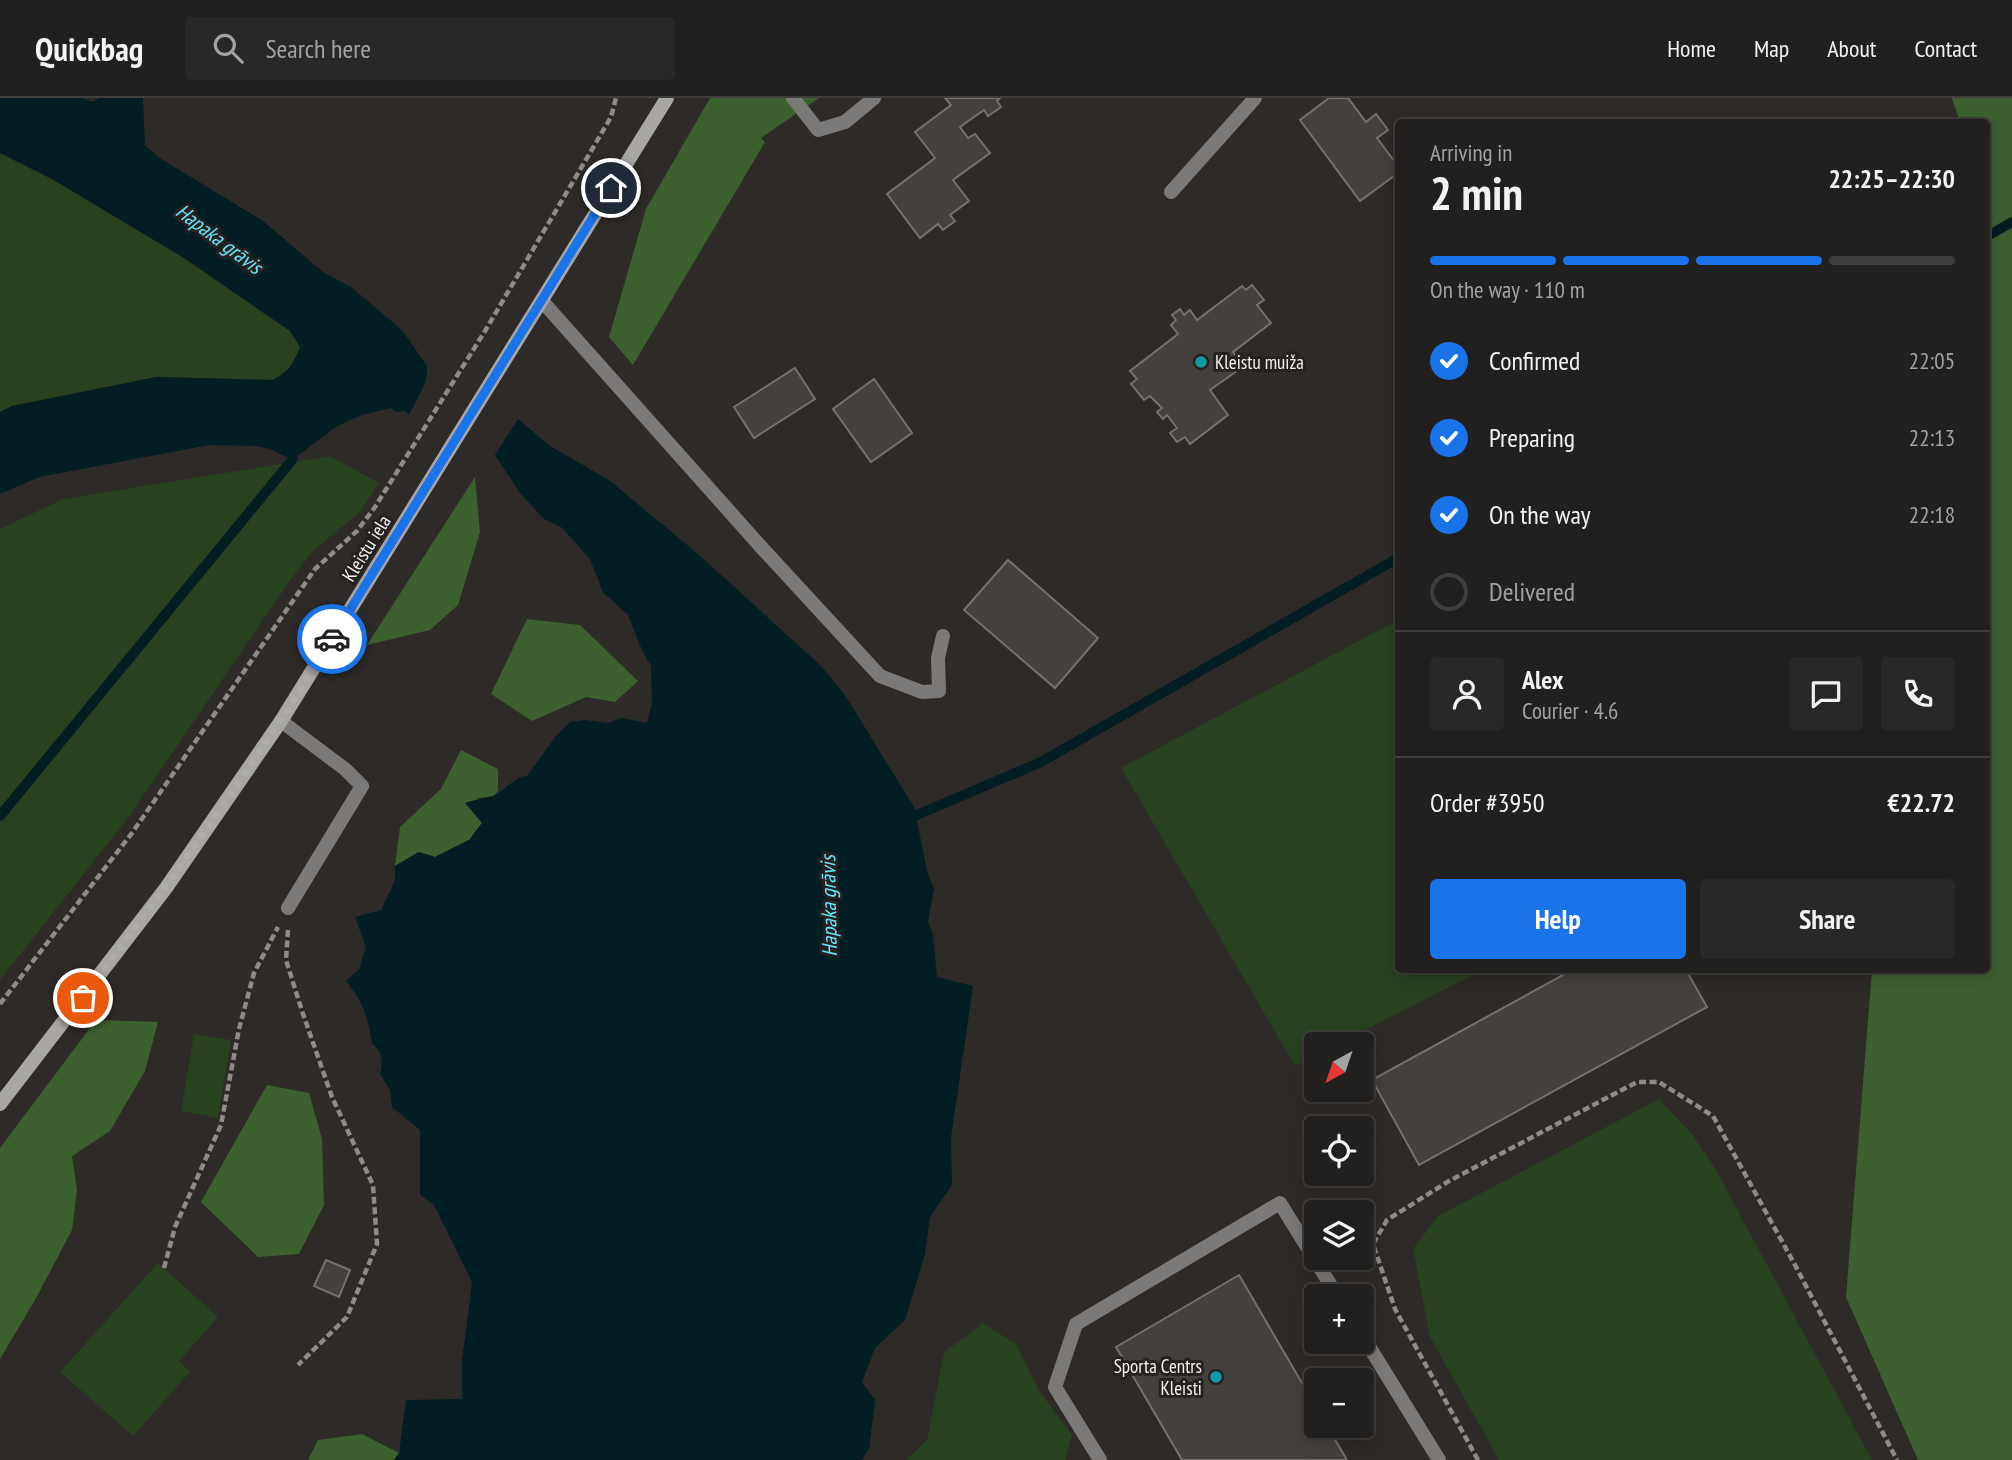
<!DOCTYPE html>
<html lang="en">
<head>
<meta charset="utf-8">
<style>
  :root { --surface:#22201e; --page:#2a2827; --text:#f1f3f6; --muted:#a2a3a4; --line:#3f3e3c; --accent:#1a73e8 }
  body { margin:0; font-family:"PT Sans Narrow",sans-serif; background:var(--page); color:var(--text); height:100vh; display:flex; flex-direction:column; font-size:26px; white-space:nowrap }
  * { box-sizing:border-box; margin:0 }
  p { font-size:23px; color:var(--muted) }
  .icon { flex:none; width:38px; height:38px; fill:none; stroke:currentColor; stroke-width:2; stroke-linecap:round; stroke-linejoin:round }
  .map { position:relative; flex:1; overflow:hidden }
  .sheet { position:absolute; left:1395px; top:21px; width:595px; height:854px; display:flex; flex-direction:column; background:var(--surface); border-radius:7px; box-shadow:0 4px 18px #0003,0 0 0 2px var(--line) }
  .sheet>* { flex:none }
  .needle { width:46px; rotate:220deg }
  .tools { position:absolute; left:1304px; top:934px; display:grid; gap:14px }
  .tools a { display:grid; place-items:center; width:70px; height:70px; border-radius:7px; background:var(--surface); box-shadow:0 4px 18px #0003,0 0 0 2px var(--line); font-size:35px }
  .pin { position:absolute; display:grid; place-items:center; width:60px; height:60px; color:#fff; margin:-30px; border:4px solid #fff; border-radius:50%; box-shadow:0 2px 7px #0007 }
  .courier { position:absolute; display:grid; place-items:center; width:70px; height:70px; margin:-35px; border:5px solid #1a73e8; border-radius:50%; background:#fff; color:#222; box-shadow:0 2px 9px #0007 }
  .overview em { font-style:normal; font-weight:700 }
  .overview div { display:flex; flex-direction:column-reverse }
  .overview { display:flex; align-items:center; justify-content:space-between; height:119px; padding:0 35px }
  h1 { font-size:46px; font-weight:700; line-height:52px }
  .bar { display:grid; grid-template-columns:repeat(4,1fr); gap:10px 7px; align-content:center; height:84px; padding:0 35px }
  .bar i { height:9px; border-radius:5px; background:var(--line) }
  .bar .on { background:var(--accent) }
  .bar p { grid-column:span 4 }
  .line { display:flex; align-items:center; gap:18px; padding:0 35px; border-top:2px solid var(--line) }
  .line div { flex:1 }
  .round { display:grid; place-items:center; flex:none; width:74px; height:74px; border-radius:7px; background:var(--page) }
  ol { padding:0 35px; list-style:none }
  li { display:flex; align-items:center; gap:21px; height:77px }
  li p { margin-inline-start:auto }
  li .icon { padding:7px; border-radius:50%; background:var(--accent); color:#fff; stroke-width:4 }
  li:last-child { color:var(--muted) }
  li i { width:38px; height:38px; border:4px solid var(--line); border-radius:50% }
  .primary-button { display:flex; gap:14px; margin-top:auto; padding:14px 35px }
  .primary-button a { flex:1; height:80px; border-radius:7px; background:var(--accent); color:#fff; font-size:28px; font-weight:700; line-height:80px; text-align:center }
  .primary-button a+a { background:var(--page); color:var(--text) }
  header { display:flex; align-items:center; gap:42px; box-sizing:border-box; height:98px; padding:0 35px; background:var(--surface); border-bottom:2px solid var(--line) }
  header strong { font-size:33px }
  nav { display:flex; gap:38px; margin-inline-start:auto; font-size:24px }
  .search { width:490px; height:63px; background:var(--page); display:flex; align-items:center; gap:18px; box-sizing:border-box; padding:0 24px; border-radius:7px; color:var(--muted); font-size:26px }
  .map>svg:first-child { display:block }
</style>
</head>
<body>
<header>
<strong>Quickbag</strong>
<div class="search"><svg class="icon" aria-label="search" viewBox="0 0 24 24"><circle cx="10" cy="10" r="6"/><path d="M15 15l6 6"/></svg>Search here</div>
<nav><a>Home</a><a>Map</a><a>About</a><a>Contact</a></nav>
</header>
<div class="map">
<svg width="2012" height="1362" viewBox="0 0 2012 1362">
  <rect width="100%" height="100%" fill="#2e2a28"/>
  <g fill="#28411f">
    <path d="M0,55L52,81L184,160L290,233L300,249C293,266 289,274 272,282L156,279L12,308L0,314Z"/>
    <path d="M330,358L379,385L360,414L314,452L289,484L128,720L0,882V431L63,401Z"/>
    <path d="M1398,522V872H1482L1336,947H1316V957L1295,968L1121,670Z"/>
    <path d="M194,936L231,942L218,1020L181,1013Z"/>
    <path d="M1659,1001L1692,1036L1715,1070L1872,1362H1499L1430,1239L1413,1151L1438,1118Z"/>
    <path d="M158,1165L218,1219L179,1263L190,1274L133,1338L60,1274Z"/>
    <path d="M983,1225L1016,1246L1038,1291L1072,1337L1065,1362H906L927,1342L944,1254Z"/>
  </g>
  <g fill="#3c612f">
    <path d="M710,0H819L761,40L765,44L633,267L609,239L646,111Z"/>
    <path d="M1952,0H2012V1362H1918L1846,1199L1872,872H1986V24H1960Z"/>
    <path d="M475,379L480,434L458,507L430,532L367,547Z"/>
    <path d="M527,521L580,527L638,583L615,604L586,599L532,623L491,596Z"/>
    <path d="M461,652L498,671V693L494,698L477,700L482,725L469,742L435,759L418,754L395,768L400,729L441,691Z"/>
    <path d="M96,922L158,924L145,973L110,1033L72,1058L77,1092L72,1132L35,1202L0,1261V1050Z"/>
    <path d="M267,987L309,995L322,1041L324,1107L299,1156L258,1159L201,1104Z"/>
    <path d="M362,1336L399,1355L394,1362H308L318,1342Z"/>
  </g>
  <g fill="#021e23">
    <path d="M0,0H83L93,4L99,0H143L145,47L158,59L263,123L323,174L351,189L402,232L427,268V277L423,290L409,317L405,313L396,314L391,310L362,317L337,328L292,362L270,351L257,348L209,347L39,379L0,396V314L12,308L156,279L272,282C289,274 293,266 300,249L290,233L184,160L52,81L0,55Z"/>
    <path d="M518,321L550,348L609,382L698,456L819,566L843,594L914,709L928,777L934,790L928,824L933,837L937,879L973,888L951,1040L952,1087L930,1119L925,1156L905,1222L875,1250L862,1284L875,1302L869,1351L862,1362H394L399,1355L406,1302L462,1301V1263L472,1184L434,1107L420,1097V1032L392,1009L390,992L380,976C383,963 383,954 372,946C368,918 364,906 346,883L359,871L366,849L355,819L381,812L395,783V768L419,754L435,759L469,742L482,725L465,705C475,701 485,701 493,698C505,693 512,680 527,678L556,638L570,624L585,622L608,625L622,620L647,625L652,606L651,568L642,552L628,517L603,494L590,461L561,429L544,421L520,395L495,357Z"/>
  </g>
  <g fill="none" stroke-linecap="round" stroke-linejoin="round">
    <g stroke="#021e23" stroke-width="10">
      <path d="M1986,139L2012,124"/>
      <path d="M0,718L292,362L294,351"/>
      <path d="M905,722L1039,665L1398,460"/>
    </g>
  </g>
  <g fill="#44403e" stroke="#75706e" stroke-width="2">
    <path d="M945,0H1000L997,3L1001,9L988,18L984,12L960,29L968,40L975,36L990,55L953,82L969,103L950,117L955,123L943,132L938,126L920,140L887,96L935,60L915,34L951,7Z"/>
    <path d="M1329,0H1348L1366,24L1376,16L1388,32L1377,40L1398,68V75L1360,103L1300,22Z"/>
    <path d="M1252,187L1264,202L1257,207L1271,225L1233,254L1244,268L1210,292L1228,317L1190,346L1185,339L1177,344L1170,335L1177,330L1167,317L1163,321L1157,314L1162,310L1150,298L1144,302L1131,286L1137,281L1130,273L1178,236L1171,227L1176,222L1172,217L1180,211L1184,217L1190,212L1197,222L1242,188L1246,192Z"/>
    <path d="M795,270L815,301L754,340L734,309Z"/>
    <path d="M874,281L912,335L871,364L833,311Z"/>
    <path d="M1008,462L1098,540L1055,590L964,512Z"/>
    <path d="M1572,872H1686L1707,909L1419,1067L1372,982Z"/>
    <path d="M326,1162L350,1172L339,1199L314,1188Z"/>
    <path d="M1239,1177L1316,1309V1328H1327L1347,1362H1182L1116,1249Z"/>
  </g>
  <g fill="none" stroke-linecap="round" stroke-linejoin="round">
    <g stroke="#8e8b89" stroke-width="4.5" stroke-dasharray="7 3.5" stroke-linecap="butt">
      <path d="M288,832L286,862L302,913L332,999L373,1087L377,1146L347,1219L298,1267"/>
      <path d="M0,906L132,735L315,471L357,433L375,409L485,233L594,48L611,19L616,0"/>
      <path d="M164,1170L175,1129L221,1027L239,931L254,875L278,829"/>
      <path d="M1478,1362L1395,1211L1373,1146L1387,1122L1449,1083L1637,984H1659L1713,1018L1795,1167L1897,1362"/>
    </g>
    <g stroke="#7b7a78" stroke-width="14">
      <path d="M793,0L818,32L845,24L874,0"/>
      <path d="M1171,94L1255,0"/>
      <path d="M542,203L762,450L880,578L922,594L939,593L938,560L943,538"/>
      <path d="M281,623L345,671L362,688L288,810"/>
      <path d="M1362,1237L1439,1362"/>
      <path d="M1100,1362L1055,1289L1076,1226L1280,1105L1338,1199"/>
    </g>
    <path stroke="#a9a7a4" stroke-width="14" d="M0,1006L166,790L281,623L667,0"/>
  </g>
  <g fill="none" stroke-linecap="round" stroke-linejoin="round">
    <path stroke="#afadab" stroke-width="7" stroke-dasharray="0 12.6" d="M83,900C170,783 256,666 332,541"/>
    <path stroke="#1a73e8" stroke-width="9" d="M332,541L611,90"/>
  </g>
  <g fill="#0f9aa8" stroke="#24211f" stroke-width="2.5">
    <circle cx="1201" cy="264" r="7"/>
    <circle cx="1216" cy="1279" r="7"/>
  </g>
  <g text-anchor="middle" stroke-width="6" stroke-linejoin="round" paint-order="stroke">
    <g font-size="19" fill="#f5f3f1" stroke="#24211f" text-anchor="start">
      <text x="1215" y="271">Kleistu muiža</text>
      <text x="1202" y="1275" text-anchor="end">Sporta Centrs<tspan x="1202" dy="22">Kleisti</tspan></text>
    </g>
    <g font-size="19" fill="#f5f3f1" stroke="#24211f">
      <text transform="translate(366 450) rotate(-58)" y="7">Kleistu iela</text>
    </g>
    <g font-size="21" font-style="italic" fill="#67e7fe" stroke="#24211f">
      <text transform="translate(219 141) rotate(37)" y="7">Hapaka grāvis</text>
      <text transform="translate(829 808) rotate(-91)" y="7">Hapaka grāvis</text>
    </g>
  </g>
</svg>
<div class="tools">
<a><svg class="needle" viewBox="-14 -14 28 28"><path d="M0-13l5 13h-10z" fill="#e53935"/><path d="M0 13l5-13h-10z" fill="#a2a3a4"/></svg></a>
<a><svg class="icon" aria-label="locate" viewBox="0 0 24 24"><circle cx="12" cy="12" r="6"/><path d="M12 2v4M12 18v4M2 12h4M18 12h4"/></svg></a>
<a><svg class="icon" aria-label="layers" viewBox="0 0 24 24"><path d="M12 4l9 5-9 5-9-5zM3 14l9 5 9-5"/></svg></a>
<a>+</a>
<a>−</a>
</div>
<div class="pin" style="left:83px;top:900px;background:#ea580c"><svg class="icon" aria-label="bag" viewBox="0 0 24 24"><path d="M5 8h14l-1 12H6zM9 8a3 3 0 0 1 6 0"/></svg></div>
<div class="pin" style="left:611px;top:90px;background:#1f2937"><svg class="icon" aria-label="home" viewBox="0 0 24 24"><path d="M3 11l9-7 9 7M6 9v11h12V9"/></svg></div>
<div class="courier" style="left:332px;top:541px"><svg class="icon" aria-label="car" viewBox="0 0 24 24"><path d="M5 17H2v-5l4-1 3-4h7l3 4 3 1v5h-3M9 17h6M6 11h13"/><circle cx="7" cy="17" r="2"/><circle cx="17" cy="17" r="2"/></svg></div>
<section class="sheet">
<div class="overview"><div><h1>2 min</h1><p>Arriving in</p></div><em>22:25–22:30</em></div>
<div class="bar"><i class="on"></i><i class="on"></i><i class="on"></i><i></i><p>On the way · 110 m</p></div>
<ol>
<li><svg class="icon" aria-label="check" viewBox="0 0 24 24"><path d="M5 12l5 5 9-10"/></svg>Confirmed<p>22:05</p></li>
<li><svg class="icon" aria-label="check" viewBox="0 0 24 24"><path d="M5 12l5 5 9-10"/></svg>Preparing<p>22:13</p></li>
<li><svg class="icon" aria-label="check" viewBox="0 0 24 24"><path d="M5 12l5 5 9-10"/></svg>On the way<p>22:18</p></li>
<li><i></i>Delivered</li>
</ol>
<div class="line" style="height:126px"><a class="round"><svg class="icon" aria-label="person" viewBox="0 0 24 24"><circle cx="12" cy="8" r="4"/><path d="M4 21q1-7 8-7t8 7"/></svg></a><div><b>Alex</b><p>Courier · 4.6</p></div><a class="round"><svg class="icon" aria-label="chat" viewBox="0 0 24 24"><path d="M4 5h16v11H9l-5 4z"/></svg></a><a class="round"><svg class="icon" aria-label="phone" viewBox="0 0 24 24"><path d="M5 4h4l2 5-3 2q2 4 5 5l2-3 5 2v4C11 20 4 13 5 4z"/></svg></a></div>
<div class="line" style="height:91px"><div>Order #3950</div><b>€22.72</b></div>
<div class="primary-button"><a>Help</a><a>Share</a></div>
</section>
</div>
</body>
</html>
